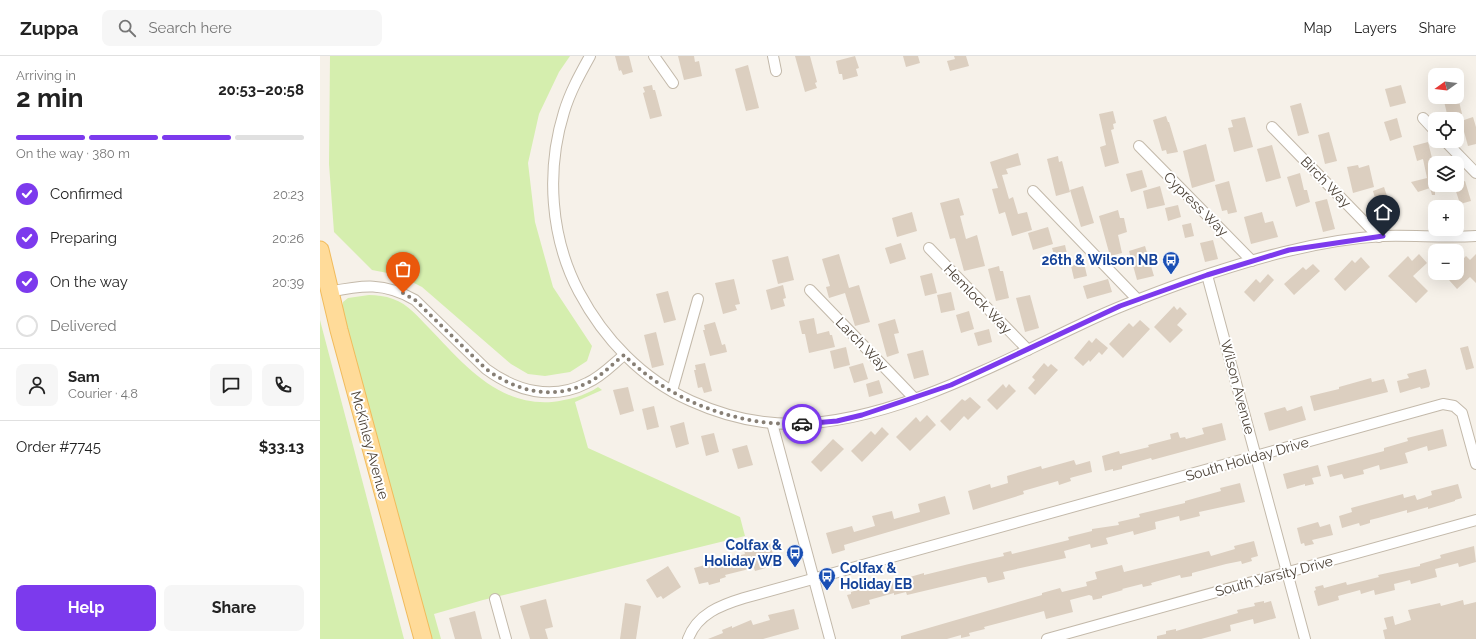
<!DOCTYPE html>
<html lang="en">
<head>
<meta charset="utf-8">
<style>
  :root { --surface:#fff; --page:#f6f6f6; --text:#222; --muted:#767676; --line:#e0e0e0; --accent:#7c3aed }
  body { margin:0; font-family:Raleway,sans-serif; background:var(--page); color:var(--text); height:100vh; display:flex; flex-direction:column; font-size:15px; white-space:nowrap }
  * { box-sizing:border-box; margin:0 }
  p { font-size:13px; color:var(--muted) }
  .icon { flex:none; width:22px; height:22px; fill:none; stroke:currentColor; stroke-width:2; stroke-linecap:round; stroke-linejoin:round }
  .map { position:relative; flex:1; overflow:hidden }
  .panel { display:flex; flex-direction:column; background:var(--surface); width:320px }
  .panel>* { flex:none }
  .needle { width:26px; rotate:255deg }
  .tools { position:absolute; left:1108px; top:12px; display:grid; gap:8px }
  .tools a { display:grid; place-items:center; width:36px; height:36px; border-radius:8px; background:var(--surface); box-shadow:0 4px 16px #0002; font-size:20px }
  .pin { position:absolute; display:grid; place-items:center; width:34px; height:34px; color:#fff; margin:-41px -17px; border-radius:50% 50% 50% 0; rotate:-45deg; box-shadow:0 0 4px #0007 }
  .pin .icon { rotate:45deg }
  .courier { position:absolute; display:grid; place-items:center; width:40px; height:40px; margin:-20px; border:3px solid #7c3aed; border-radius:50%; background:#fff; color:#222; box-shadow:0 1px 5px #0007 }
  .overview em { font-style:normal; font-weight:700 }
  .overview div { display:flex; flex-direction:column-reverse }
  .overview { display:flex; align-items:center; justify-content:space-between; height:68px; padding:0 16px }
  h1 { font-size:26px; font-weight:700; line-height:30px }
  .bar { display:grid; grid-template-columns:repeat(4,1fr); gap:6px 4px; align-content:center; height:48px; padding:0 16px }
  .bar i { height:5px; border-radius:3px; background:var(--line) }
  .bar .current { background:var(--accent) }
  .bar p { grid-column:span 4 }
  .line { display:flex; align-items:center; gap:10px; padding:0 16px; border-top:1px solid var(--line) }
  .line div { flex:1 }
  .round { display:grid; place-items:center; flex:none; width:42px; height:42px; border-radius:8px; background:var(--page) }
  ol { padding:0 16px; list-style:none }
  li { display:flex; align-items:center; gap:12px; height:44px }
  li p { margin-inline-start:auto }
  li .icon { padding:4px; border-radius:50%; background:var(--accent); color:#fff; stroke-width:4 }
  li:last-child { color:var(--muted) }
  li i { width:22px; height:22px; border:2px solid var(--line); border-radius:50% }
  .cta { display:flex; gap:8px; margin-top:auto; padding:8px 16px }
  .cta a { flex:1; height:46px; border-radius:8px; background:var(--accent); color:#fff; font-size:16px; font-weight:700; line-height:46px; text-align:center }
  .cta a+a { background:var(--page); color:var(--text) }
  header { display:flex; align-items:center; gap:24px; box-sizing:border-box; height:56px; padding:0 20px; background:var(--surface); border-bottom:1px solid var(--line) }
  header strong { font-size:19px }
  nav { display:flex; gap:22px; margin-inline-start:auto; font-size:14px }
  .search { width:280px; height:36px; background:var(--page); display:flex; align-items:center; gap:10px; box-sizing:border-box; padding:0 14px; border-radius:8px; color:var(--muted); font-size:15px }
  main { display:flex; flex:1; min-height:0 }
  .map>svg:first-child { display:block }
</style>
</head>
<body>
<header>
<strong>Zuppa</strong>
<div class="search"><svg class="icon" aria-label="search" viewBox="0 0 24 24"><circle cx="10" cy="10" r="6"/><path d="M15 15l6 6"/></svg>Search here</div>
<nav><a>Map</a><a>Layers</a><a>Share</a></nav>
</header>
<main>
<section class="panel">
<div class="overview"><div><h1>2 min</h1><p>Arriving in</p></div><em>20:53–20:58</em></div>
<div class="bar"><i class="current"></i><i class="current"></i><i class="current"></i><i></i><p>On the way · 380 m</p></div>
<ol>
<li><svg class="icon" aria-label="check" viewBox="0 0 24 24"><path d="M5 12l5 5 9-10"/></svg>Confirmed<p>20:23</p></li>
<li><svg class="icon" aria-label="check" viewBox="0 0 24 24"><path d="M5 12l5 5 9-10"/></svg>Preparing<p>20:26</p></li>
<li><svg class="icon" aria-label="check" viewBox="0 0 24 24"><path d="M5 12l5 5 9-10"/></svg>On the way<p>20:39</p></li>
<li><i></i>Delivered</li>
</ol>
<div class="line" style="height:72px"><a class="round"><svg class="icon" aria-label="person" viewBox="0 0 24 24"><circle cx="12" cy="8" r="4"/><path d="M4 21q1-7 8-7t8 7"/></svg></a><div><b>Sam</b><p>Courier · 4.8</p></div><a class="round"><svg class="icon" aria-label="chat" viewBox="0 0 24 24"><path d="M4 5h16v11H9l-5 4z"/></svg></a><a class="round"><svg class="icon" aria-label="phone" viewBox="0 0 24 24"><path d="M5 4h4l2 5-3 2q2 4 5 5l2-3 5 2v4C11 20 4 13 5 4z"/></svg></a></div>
<div class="line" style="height:52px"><div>Order #7745</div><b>$33.13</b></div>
<div class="cta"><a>Help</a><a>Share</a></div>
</section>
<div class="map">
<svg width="1156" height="583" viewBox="0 0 1156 583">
  <rect width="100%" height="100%" fill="#f6f1e9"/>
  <g fill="#d5eeae">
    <path d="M10,0H250L239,16L219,58L208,107L215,166L233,231L272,290L267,305L250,316L225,320L208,318L191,308L102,231L78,219L52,214L14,176L9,108Z"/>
    <path d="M49,239C57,239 65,240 73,243C88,248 98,261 109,272C143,307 177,350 232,346C248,344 265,340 278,331L282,334L255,346L268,392L420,461L425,480L163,544L114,558L121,583H112L22,253L23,246L28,242Z"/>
    <path d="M0,264L1,268L84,583H0Z"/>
  </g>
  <g fill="#dccfc0">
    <path d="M295,0H309L313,16L303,19L301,14L299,15Z"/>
    <path d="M358,0H374L375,6L379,5L382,20L364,24Z"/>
    <path d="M475,0H490L497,26L495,27L497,32L485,36Z"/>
    <path d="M535,0L539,12L536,13L538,20L523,24L522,18H519L516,5Z"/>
    <path d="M583,0H598L600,7L586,11Z"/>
    <path d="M634,0H646L649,10L630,15L627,5L635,3Z"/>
    <path d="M428,9L439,52L426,55L415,13Z"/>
    <path d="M332,29L333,34H335L342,60L330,63L323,37L325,36L323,31Z"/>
    <path d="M1081,29L1086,47L1070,51L1065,33Z"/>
    <path d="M1123,41H1138L1142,58L1128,62Z"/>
    <path d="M981,47L989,77L978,80L970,50Z"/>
    <path d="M793,55L796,67L793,68L794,73L791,74L799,107L785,111L780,91L786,89L779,58Z"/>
    <path d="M846,60L848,66H849L858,96L847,98L846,94L842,95L833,64Z"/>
    <path d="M925,61L933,91L914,96L908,72L913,71L911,64Z"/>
    <path d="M1153,61L1156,71V88L1148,90L1141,65Z"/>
    <path d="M1077,62L1082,81L1070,85L1064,66Z"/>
    <path d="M1009,76L1017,105L1005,108L998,79Z"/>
    <path d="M1108,86L1114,110H1115V139H1112L1110,132L1098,136L1091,126L1107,122L1103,103L1097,105L1093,90Z"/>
    <path d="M886,88L895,125L872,132L863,95Z"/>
    <path d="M952,89L961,122L946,126L937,93Z"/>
    <path d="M698,97L701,109L686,113L688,118L682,119L689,143L693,141L698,158L707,156L712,174L692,180L685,156L679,158L672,133L678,132L670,106Z"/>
    <path d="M738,100L739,106L742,105L750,136L736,140L727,103Z"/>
    <path d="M1038,109L1039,112L1049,109L1054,131L1033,137L1027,111Z"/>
    <path d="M822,114L827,131L811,136L806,118Z"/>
    <path d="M980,117L984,134H987L990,146L976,151L967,121Z"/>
    <path d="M909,125L917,156L908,158L907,154L902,155L895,129Z"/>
    <path d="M1145,125L1151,145L1140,148L1134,129Z"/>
    <path d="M763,130L774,167L761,171L750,134Z"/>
    <path d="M840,130L845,149L827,153L823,135Z"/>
    <path d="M1064,131L1069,146L1074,144L1076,153L1070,155L1071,161L1061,164L1053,135Z"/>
    <path d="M639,142L644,159L640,160L646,183L657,179L665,210L644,215L635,182L630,183L620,147Z"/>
    <path d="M1007,143L1015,173L1003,176L995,146Z"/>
    <path d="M858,149L861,161L848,165L845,152Z"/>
    <path d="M798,154L800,162H804L807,176L798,179L802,197L790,200L779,160Z"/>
    <path d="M592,156L597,175L577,181L572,162Z"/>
    <path d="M942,156L945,167L953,165L958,181L931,188L924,161Z"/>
    <path d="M871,167L874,180L865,182L862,169Z"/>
    <path d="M728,171L733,188L713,194L708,177Z"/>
    <path d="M893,184L898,203L885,206L880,187Z"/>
    <path d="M581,187L586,203L570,208L565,192Z"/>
    <path d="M745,189L748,202L736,205L732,192Z"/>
    <path d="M825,190L834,220L817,224L809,195Z"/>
    <path d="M519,198L529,232L539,229L550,266L535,270L525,237L509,242L506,231L510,230L502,203Z"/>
    <path d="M1099,198L1107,207L1093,220L1108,235L1096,247L1068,220L1088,200L1092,205Z"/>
    <path d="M1156,198V227L1150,221L1137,233L1129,224L1137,217V209L1146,200L1150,204Z"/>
    <path d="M468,200L474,224L458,228L452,204Z"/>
    <path d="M1041,201L1050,211L1025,235L1014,223L1032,204L1035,207Z"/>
    <path d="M764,207L767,220L754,223L751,210Z"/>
    <path d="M993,208L1000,215L974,239L964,228L983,211L986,214Z"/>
    <path d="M679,210L680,215H683L689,242L676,245L668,213Z"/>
    <path d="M612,217L617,237L605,240L600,220Z"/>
    <path d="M948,218L954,224L934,246L924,236L936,223L940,227Z"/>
    <path d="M414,223L420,248L415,249L417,254L403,258L395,227Z"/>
    <path d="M788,223L792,236L767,243L763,230Z"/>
    <path d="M463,229L466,242L463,243L465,250L451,254L446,234Z"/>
    <path d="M348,235L356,264L344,267L336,238Z"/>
    <path d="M631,236L635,254L621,257L617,239Z"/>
    <path d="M710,239L719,272L705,276L696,242Z"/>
    <path d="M854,250L857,254L860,251L867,258L857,269L863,274L850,287L834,271Z"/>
    <path d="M649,255L654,273L641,277L636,259Z"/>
    <path d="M494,262L497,278L509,275L510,279H512L515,291L489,297L485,278H482L479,265Z"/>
    <path d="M575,263L579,277L574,278L579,297L567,301L558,268Z"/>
    <path d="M820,264L830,273L803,302L789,288L809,267L813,271Z"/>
    <path d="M395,266L402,289L405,288L407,296L390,300L383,274H385L384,269Z"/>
    <path d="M669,273L672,286L658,290L654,277Z"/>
    <path d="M336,276L344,309L332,312L324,279Z"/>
    <path d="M776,282L788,292L782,299L779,296L770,306L769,304L763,310L754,302L769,284L772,287Z"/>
    <path d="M1148,290L1154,312L1146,314L1140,292Z"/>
    <path d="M526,291L530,309L514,313L510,295Z"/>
    <path d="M603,294L609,319L594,323L587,298Z"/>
    <path d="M385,307L392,335L384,337L382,331L378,332L374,314H376L375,309Z"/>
    <path d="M543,307L548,323L534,327L529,311Z"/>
    <path d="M724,307L728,311L731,308L738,314L715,339L708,332L715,324L712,321Z"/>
    <path d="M1106,313L1110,328L1109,331L1101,333L1100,331L1080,337L1077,325L1089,322L1087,318Z"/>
    <path d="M1051,322L1052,326L1064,323L1068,336L994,355L990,340L1019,333V331Z"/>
    <path d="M559,324L563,337L549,341L546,328Z"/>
    <path d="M683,328L686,332L689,328L696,335L677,354L667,344Z"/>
    <path d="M308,331L314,355L300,359L293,334Z"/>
    <path d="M650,341L661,351L648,364L644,360L630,375L620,365L642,343L645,345Z"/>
    <path d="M334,350L339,371L327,374L322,353Z"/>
    <path d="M982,350L986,364L949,375L944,357L965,351L967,355Z"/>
    <path d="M607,359L616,369L590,395L576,381L596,361L600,366Z"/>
    <path d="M364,366L369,388L356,392L350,370Z"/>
    <path d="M902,367L906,384L832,404L831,402L802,410V413L793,415V413L785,415L782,400L799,395L800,398L829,391L828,389L851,383L850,378L858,376L860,382L865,381L866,383L884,378L882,372Z"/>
    <path d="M562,371L569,378L542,406L531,395L551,375L555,379Z"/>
    <path d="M1123,373L1127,390L1108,395L1107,390L1085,397L1088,407L1060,414L1059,409L1043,414L1044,418L1024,423L1022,418L1010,421L1007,410L1064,395V392L1088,385L1087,382Z"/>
    <path d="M394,377L399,396L386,400L381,380Z"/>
    <path d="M513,383L524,393L501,416L491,406Z"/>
    <path d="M427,389L433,409L418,413L412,393Z"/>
    <path d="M754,404L756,409L770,405L772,416L750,422L751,425L739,429L738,425L703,435L704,438L653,454L648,435L670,428L671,432L688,427L687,420L721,410L722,413Z"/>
    <path d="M998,409L1001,420L992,422L994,428L985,430V428L967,433L963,418Z"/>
    <path d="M920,427L925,446L879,456L880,460L860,465L859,460L835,466L836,473L814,479L813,475L786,482L788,488L771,492L770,488L744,495L746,502L683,516L685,523L668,527L666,521H663L587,539L586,536L574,539V537L549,544L550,548L532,553L527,539L531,538V536L540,533V535L604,517V519L649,508L684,500L683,497L691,495L692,498L696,497L749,484L748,481L772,475V473L799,469L798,466L820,461L819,458L865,447V445L901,435L900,432Z"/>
    <path d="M1138,428L1142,442L1135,444V445L1108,453V451L1087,457V454L1058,462L1050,464V467L1040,470L1039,467L1022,472L1019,460L1032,456L1031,452L1083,438L1084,442L1095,439L1097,444L1112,439L1111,435Z"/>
    <path d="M625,440L630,458L524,489L525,494L512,498L506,477L532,470L534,476L555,470L552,460L572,455L574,463L600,456L598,448Z"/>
    <path d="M998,466L1000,471L1010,468L1013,479L992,484L994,488L985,490L984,487L981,488L977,472Z"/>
    <path d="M449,484L456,509L435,515L434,512L429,513L405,519L406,521L400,523V526L389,529L388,526L379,528L374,512L425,498L423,491Z"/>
    <path d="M934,485L938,500L931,502L932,505L922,508L921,505L906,508L872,517V520L861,522L860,519L831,527L832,529L823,531L822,528L802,533L803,534L782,540V542L773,544L772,540L769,539L750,544L753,556L726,563L724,555L664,571L665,573L649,577L650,580L641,582V579L627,583H581V580L722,539V537L740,532L742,536L767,530L766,526L777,523L775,516L802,509L804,516L889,495L891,500L915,493L914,490Z"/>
    <path d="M1154,490L1156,506L1139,511L1138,507L1115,513L1117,521L1091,528L1090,524L1074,528L1075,534L1055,539L1054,534L1041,538L1040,534L1018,540L1019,544L998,550L994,535L996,534L995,531L1003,529L1004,532L1026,526L1027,529L1059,521L1058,519L1100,510V508L1121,502L1120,499Z"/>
    <path d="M348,510L361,531L343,543L341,540L337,542L326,524Z"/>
    <path d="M226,543L233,571L225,573L228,583H210L200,550Z"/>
    <path d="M1143,544L1144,549L1156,546V583H1065L1063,574L1067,573L1064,562L1073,560L1075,569L1091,564L1088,554L1120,547L1121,550Z"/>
    <path d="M944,545V547L951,545L956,562L934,568L933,563L910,569L911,575L881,583H837V580L846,578V575L856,573V575L918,557L917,554L935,550L934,547Z"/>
    <path d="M305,547L321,550L316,583H300Z"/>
    <path d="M474,553L479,573L443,583H388L403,577L402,574L412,570V572L431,564L433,569L450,564L448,559Z"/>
    <path d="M155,555L162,583H135L129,562Z"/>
  </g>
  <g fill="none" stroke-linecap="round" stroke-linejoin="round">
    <g stroke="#c3b9aa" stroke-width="12">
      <g id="street">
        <path d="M270,0C260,18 250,36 244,56C226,114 230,181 259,236C284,283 322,323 371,345C404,360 437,368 473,368C572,367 680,306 768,265C799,250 832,238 865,226C929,204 996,184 1063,180C1094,179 1125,182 1156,180"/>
        <path d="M334,0L353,27"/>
        <path d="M453,0L456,15"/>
        <path d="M1103,62L1115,75"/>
        <path d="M952,71L1059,181"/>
        <path d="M1125,85L1156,117"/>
        <path d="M819,90L932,205"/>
        <path d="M713,135L818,244"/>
        <path d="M609,192L708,294"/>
        <path d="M887,219L985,583"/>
        <path d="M490,234L594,342"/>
        <path d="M9,236C43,229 64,226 95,244L166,313C196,335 232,345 267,327C281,321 292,309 304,299"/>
        <path d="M352,335L378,243"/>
        <path d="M452,367L510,583"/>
        <path d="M175,543L186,583"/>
        <path d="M368,583C377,558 401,549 424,542L1123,348L1134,350L1142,357L1156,408"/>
        <path d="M727,583L1156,464"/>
      </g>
    </g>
    <g stroke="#f1bb5c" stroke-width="19">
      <path id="primary" d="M0,194L19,274L103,583"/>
    </g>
    <use href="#street" stroke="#fff" stroke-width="10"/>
    <use href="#primary" stroke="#ffdb99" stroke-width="17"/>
  </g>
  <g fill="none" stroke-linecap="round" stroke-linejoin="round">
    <path stroke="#877f75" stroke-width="4" stroke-dasharray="0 7.2" d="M83,237L95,244L166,313C196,335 232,345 267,327C281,321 292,308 304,299C350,345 416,370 482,368"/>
    <path stroke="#7c3aed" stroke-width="5" d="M482,368L517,365L542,359L631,329L800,250L887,219L969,194L1063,180"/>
  </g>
  <defs>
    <g id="bus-pin" transform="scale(0.9)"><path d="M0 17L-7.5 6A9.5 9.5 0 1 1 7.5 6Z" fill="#1a4fb4" stroke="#fff"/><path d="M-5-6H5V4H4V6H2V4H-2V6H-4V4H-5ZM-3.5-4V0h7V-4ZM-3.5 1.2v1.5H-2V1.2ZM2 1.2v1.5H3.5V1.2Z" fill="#fff"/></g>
  </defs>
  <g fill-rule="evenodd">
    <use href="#bus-pin" x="851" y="204"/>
    <use href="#bus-pin" x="475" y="497"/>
    <use href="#bus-pin" x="507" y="520"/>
  </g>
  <g text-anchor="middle" stroke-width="4" stroke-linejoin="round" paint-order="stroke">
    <g font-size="14" fill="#4b4136" stroke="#fff">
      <text transform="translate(1006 126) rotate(46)" y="5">Birch Way</text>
      <text transform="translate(876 148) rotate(45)" y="5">Cypress Way</text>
      <text transform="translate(658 243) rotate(46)" y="5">Hemlock Way</text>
      <text transform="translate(542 288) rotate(46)" y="5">Larch Way</text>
      <text transform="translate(918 331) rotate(75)" y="5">Wilson Avenue</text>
      <text transform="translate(50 389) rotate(75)" y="5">McKinley Avenue</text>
      <text transform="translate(927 403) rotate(-16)" y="5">South Holiday Drive</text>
      <text transform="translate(954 520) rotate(-15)" y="5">South Varsity Drive</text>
    </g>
    <g font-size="14" font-weight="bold" fill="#164399" stroke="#fff" text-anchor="end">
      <text x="838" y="209">26th &amp; Wilson NB</text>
      <text x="462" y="494">Colfax &amp;<tspan x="462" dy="16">Holiday WB</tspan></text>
      <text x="520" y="517" text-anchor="start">Colfax &amp;<tspan x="520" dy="16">Holiday EB</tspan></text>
    </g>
  </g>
</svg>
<div class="tools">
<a><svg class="needle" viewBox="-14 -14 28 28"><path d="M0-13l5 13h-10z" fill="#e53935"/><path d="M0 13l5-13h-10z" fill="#767676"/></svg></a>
<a><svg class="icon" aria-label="locate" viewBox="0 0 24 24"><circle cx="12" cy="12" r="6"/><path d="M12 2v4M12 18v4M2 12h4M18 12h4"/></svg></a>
<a><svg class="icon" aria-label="layers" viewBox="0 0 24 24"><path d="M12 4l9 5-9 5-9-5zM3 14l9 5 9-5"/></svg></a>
<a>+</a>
<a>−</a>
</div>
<div class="pin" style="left:83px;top:237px;background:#ea580c"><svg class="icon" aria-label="bag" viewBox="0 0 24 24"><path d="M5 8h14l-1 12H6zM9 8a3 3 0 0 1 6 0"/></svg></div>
<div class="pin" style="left:1063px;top:180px;background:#1f2937"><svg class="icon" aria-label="home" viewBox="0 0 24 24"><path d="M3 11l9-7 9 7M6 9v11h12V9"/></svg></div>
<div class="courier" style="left:482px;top:368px"><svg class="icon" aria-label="car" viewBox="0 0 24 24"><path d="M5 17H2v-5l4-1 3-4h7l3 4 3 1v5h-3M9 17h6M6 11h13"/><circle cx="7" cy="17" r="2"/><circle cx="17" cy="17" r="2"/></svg></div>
</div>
</main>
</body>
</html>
